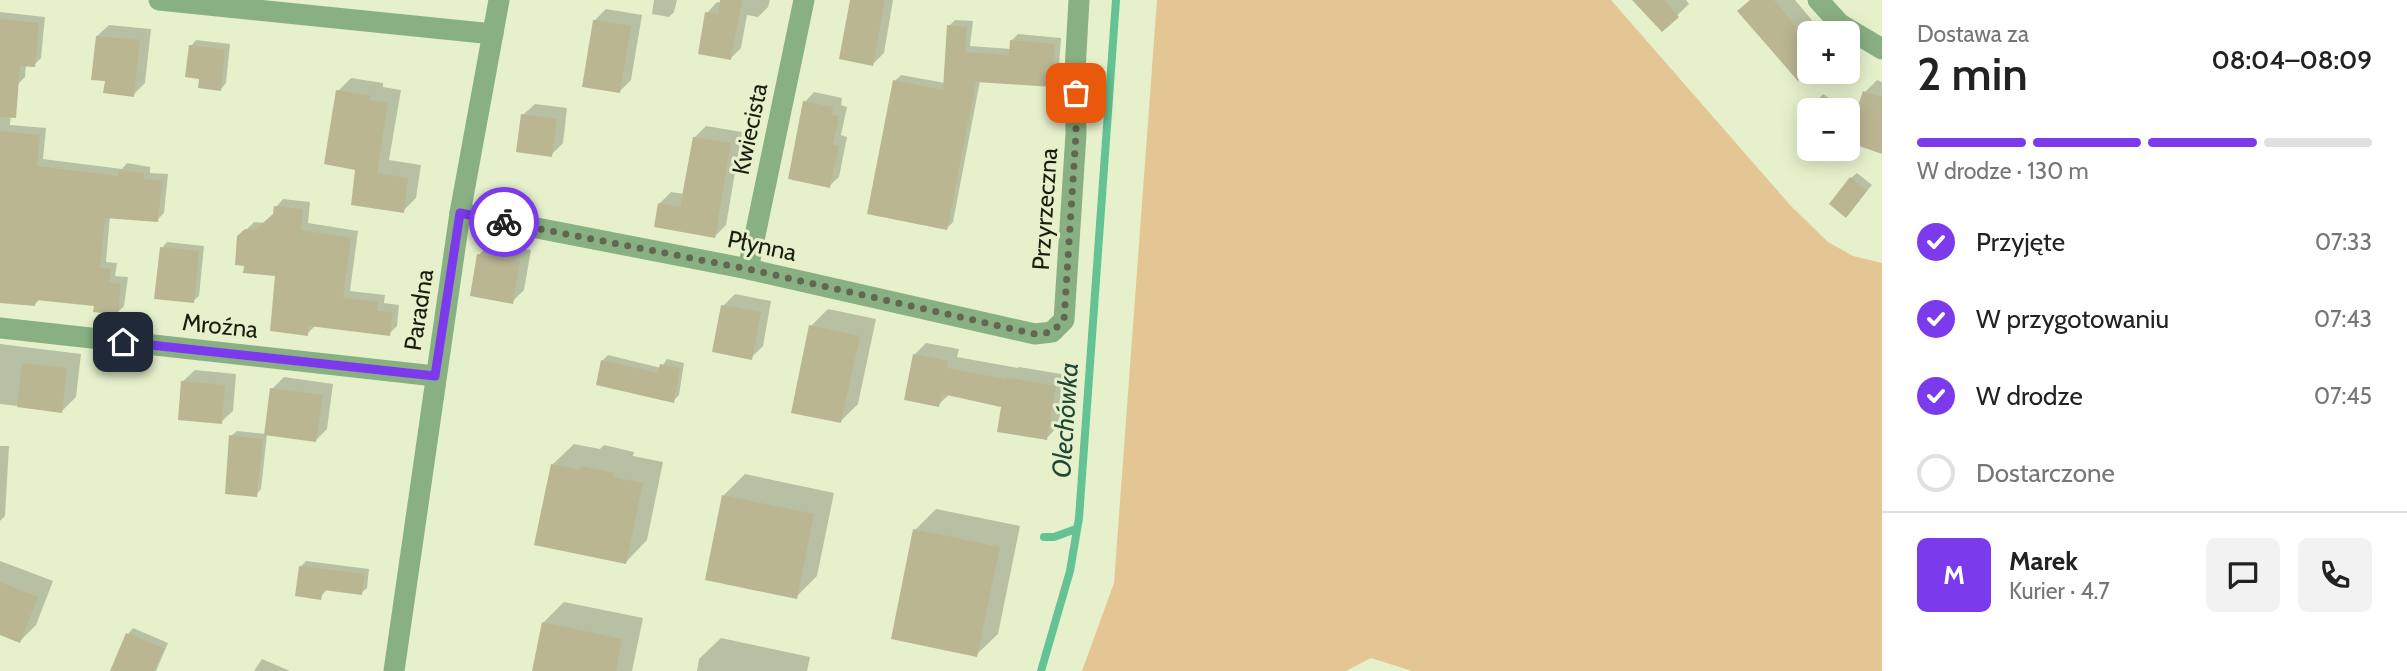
<!DOCTYPE html>
<html lang="pl">
<head>
<meta charset="utf-8">
<style>
  :root { --surface:#fff; --page:#f2f2f2; --text:#222; --muted:#767676; --line:#e0e0e0; --accent:#7c3aed }
  body { margin:0; font-family:Cabin,sans-serif; background:var(--page); color:var(--text); height:100vh; display:flex; flex-direction:column; font-size:26px; white-space:nowrap }
  * { box-sizing:border-box; margin:0 }
  p { font-size:23px; color:var(--muted) }
  .icon { flex:none; width:38px; height:38px; fill:none; stroke:currentColor; stroke-width:2; stroke-linecap:round; stroke-linejoin:round }
  .map { position:relative; flex:1; overflow:hidden }
  .panel { display:flex; flex-direction:column; background:var(--surface); width:525px }
  .panel>* { flex:none }
  .fabs { position:absolute; left:1797px; top:21px; display:grid; gap:14px }
  .fabs a { display:grid; place-items:center; width:63px; height:63px; border-radius:10px; background:var(--surface); box-shadow:0 4px 18px #0003; font-size:35px }
  .pin { position:absolute; display:grid; place-items:center; width:60px; height:60px; color:#fff; margin:-30px; border-radius:14px; box-shadow:0 4px 10px #0006 }
  .courier { position:absolute; display:grid; place-items:center; width:70px; height:70px; margin:-35px; border:5px solid #7c3aed; border-radius:50%; background:#fff; color:#222; box-shadow:0 2px 9px #0007 }
  .headline em { font-style:normal; font-weight:600 }
  .headline div { display:flex; flex-direction:column-reverse }
  .headline { display:flex; align-items:center; justify-content:space-between; height:119px; padding:0 35px }
  h1 { font-size:46px; font-weight:600; line-height:52px }
  .bar { display:grid; grid-template-columns:repeat(4,1fr); gap:10px 7px; align-content:center; height:84px; padding:0 35px }
  .bar i { height:9px; border-radius:5px; background:var(--line) }
  .bar .selected { background:var(--accent) }
  .bar p { grid-column:span 4 }
  .line { display:flex; align-items:center; gap:18px; padding:0 35px; border-top:2px solid var(--line) }
  .line div { flex:1 }
  .round { display:grid; place-items:center; flex:none; width:74px; height:74px; border-radius:10px; background:var(--page) }
  ol { padding:0 35px; list-style:none }
  li { display:flex; align-items:center; gap:21px; height:77px }
  li p { margin-inline-start:auto }
  li .icon { padding:7px; border-radius:50%; background:var(--accent); color:#fff; stroke-width:4 }
  li:last-child { color:var(--muted) }
  li i { width:38px; height:38px; border:4px solid var(--line); border-radius:50% }
  main { display:flex; flex:1; min-height:0 }
  .map>svg:first-child { display:block }
</style>
</head>
<body>
<main>
<div class="map">
<svg width="1882" height="671" viewBox="0 0 1882 671">
  <rect width="100%" height="100%" fill="#e6f1cc"/>
  <path fill="#e4c694" d="M1157,0H1611L1790,205L1828,242L1853,256L1882,263V671H1412L1371,658L1346,671H1082L1114,583Z"/>
  <g fill="#0003">
    <path d="M654,0H677L674,12L669,17L652,14Z"/>
    <path d="M722,0H770L768,7L758,17L747,15L741,48L731,58L707,13L717,2L722,3Z"/>
    <path d="M852,0H893L884,53L873,64Z"/>
    <path d="M1635,0H1686L1689,4L1662,30Z"/>
    <path d="M1750,0H1795L1821,31L1829,24L1837,33H1810V68Z"/>
    <path d="M606,9L642,15L631,80L620,91L594,21Z"/>
    <path d="M0,12L45,17L41,58L34,65H26L25,77L18,84L13,83L10,125L46,128L43,159L122,169L127,163L150,167V173L168,174L164,213L157,220L110,216L106,262L117,263L115,276L128,277L124,306L117,313L96,305L40,299L34,305L0,301Z"/>
    <path d="M955,20L973,21L970,46L1011,49V41L1018,34L1061,38L1058,80L1052,86L980,81L953,222L947,228L895,81L901,75L945,83L949,26Z"/>
    <path d="M109,25L151,29L145,83L133,95L107,80L97,36Z"/>
    <path d="M196,40L230,44L226,83L221,89L201,77L191,46Z"/>
    <path d="M351,78L383,83V87L401,90L389,160L421,165L416,198L403,211L357,169L338,91Z"/>
    <path d="M1877,80L1882,82V152L1848,141V112L1856,118L1865,92Z"/>
    <path d="M814,92L842,98L841,105L847,107L841,135L847,137L839,177L829,186L805,102Z"/>
    <path d="M1823,94L1846,110H1810V128L1798,124L1812,106Z"/>
    <path d="M535,104L567,108L563,143L551,155L523,115Z"/>
    <path d="M706,126L742,132L726,225L714,237L659,204L671,192L684,194L694,138Z"/>
    <path d="M1857,173L1872,185L1851,210V178Z"/>
    <path d="M283,199L310,202L308,223L358,231L350,291L385,295L384,303L399,305L397,326L389,334L316,325L307,334L277,274L239,237L254,222L265,223L275,214L276,207Z"/>
    <path d="M167,242L204,246L199,296L193,301L162,248Z"/>
    <path d="M490,243L531,250L524,290L512,302L479,255Z"/>
    <path d="M735,294L771,301L763,346L751,358L723,306Z"/>
    <path d="M828,309L876,319L858,404L841,421L811,326Z"/>
    <path d="M926,343L959,349L957,357L1018,368L1019,367L1067,375L1058,426L1047,438L1003,405L950,394L938,405L915,354Z"/>
    <path d="M0,344L81,354L76,397L62,411L0,404Z"/>
    <path d="M608,355L661,368L667,359L684,363L679,395L673,401L602,361Z"/>
    <path d="M195,370L236,374L233,411L221,422L183,381Z"/>
    <path d="M284,377L333,384L327,429L315,441L267,434L261,489L256,495L231,436L237,431L266,434L272,389Z"/>
    <path d="M574,444L600,449L604,445L634,452L633,456L663,462L647,540L626,562L552,465Z"/>
    <path d="M0,446H9L5,516L0,521Z"/>
    <path d="M745,474L834,493L817,576L796,597L724,495Z"/>
    <path d="M936,509L1020,526L998,634L976,655L915,530Z"/>
    <path d="M0,561L53,581L36,625L20,641L0,633Z"/>
    <path d="M306,561L369,569L367,588L361,593L327,589L320,598L300,567Z"/>
    <path d="M564,602L643,618L632,671H533L543,623Z"/>
    <path d="M133,628L168,643L156,671H112L128,634Z"/>
    <path d="M721,638L810,657L807,671H697L699,659Z"/>
    <path d="M262,659L290,671H254Z"/>
  </g>
  <g fill="none" stroke-linecap="round" stroke-linejoin="round">
    <g stroke="#65c295" stroke-width="8">
      <path d="M1044,537H1054L1076,529"/>
      <path d="M1041,671L1070,571L1079,518L1116,0"/>
    </g>
  </g>
  <g fill="#bbb692">
    <path d="M720,0H742L731,60L698,54L705,12L718,14Z"/>
    <path d="M850,0H885L873,66L839,59Z"/>
    <path d="M1632,0H1664L1679,17L1662,32Z"/>
    <path d="M1750,0H1774L1810,43V70L1798,81L1737,11Z"/>
    <path d="M0,19L39,23L35,67L20,66L16,118L0,117Z"/>
    <path d="M593,20L631,26L620,93L582,87Z"/>
    <path d="M947,25L967,27L965,52L1009,55L1010,40L1055,44L1053,87L976,82L947,230L867,214L893,80L943,90Z"/>
    <path d="M96,36L140,40L134,97L103,93L105,81L91,80Z"/>
    <path d="M189,45L225,49L221,91L198,88L199,79L185,77Z"/>
    <path d="M336,90L371,96L370,100L388,103L377,173L408,178L404,213L351,205L355,170L324,164Z"/>
    <path d="M1863,91L1882,97V154L1848,142V136Z"/>
    <path d="M803,101L833,107L832,115L839,116L833,144L839,146L830,188L788,179Z"/>
    <path d="M521,114L557,119L552,157L516,152Z"/>
    <path d="M0,131L40,135L37,166L118,176L119,170L144,173V179L162,181L158,222L105,218L100,268L111,269L109,282L121,284L118,315L93,312L94,306L36,300L35,306L0,303Z"/>
    <path d="M693,137L731,143L715,238L654,227L658,203L680,207Z"/>
    <path d="M1850,177L1867,191L1846,218L1829,204Z"/>
    <path d="M274,206L303,209L301,230L351,238L343,298L378,302L377,311L393,312L390,336L309,326L308,336L270,331L275,276L243,273L244,266L235,265L237,236L245,229L255,230L273,214Z"/>
    <path d="M160,247L199,251L194,303L154,299Z"/>
    <path d="M477,254L520,262L513,304L470,296Z"/>
    <path d="M721,305L761,312L752,360L712,352Z"/>
    <path d="M809,325L860,336L841,423L791,413Z"/>
    <path d="M913,354L948,361L947,368L1006,379V377L1056,386L1047,440L997,432L1001,407L942,394L939,407L904,400Z"/>
    <path d="M601,360L658,373L660,364L680,368L674,403L596,385Z"/>
    <path d="M22,363L67,368L62,413L17,407Z"/>
    <path d="M181,381L225,385L222,424L178,420Z"/>
    <path d="M270,388L323,395L316,442L264,435Z"/>
    <path d="M229,435L263,439L257,497L225,494Z"/>
    <path d="M551,464L580,470L581,466L614,473L613,477L643,483L626,564L534,545Z"/>
    <path d="M722,495L814,514L797,599L705,580Z"/>
    <path d="M913,529L1000,547L977,657L891,639Z"/>
    <path d="M299,566L365,574L362,595L323,590L321,600L295,596Z"/>
    <path d="M0,582L38,597L20,643L0,635Z"/>
    <path d="M542,622L622,639L616,671H532Z"/>
    <path d="M126,633L164,648L154,671H110Z"/>
  </g>
  <g fill="none" stroke-linecap="round" stroke-linejoin="round">
    <g stroke="#89b082" stroke-width="21">
      <path d="M159,0L493,34"/>
      <path d="M1818,0L1840,24L1882,49"/>
      <path d="M460,213L748,269L1035,334L1052,332L1064,320L1076,134L1075,71L1079,0"/>
      <path d="M748,269L804,0"/>
      <path d="M0,328L435,376"/>
      <path d="M394,671L460,213L499,0"/>
    </g>
  </g>
  <g fill="none" stroke-linecap="round" stroke-linejoin="round">
    <path stroke="#616751" stroke-width="7" stroke-dasharray="0 12.6" d="M504,222L748,269L1035,334L1052,332L1064,320L1076,134V93"/>
    <path stroke="#7c3aed" stroke-width="9" d="M123,342L435,376L460,213L504,222"/>
  </g>
  <g text-anchor="middle" stroke-width="6" stroke-linejoin="round" paint-order="stroke">
    <g font-size="24" fill="#191c0f" stroke="#e6f1cc">
      <text transform="translate(750 129) rotate(-78)" y="8">Kwiecista</text>
      <text transform="translate(1045 209) rotate(-86)" y="8">Przyrzeczna</text>
      <text transform="translate(762 246) rotate(12)" y="8">Płynna</text>
      <text transform="translate(419 310) rotate(-81)" y="8">Paradna</text>
      <text transform="translate(220 326) rotate(6)" y="8">Mroźna</text>
    </g>
    <g font-size="26" font-style="italic" fill="#1f4734" stroke="#e6f1cc">
      <text transform="translate(1065 420) rotate(-86)" y="9">Olechówka</text>
    </g>
  </g>
</svg>
<div class="fabs">
<a>+</a>
<a>−</a>
</div>
<div class="pin" style="left:1076px;top:93px;background:#ea580c"><svg class="icon" aria-label="bag" viewBox="0 0 24 24"><path d="M5 8h14l-1 12H6zM9 8a3 3 0 0 1 6 0"/></svg></div>
<div class="pin" style="left:123px;top:342px;background:#1f2937"><svg class="icon" aria-label="home" viewBox="0 0 24 24"><path d="M3 11l9-7 9 7M6 9v11h12V9"/></svg></div>
<div class="courier" style="left:504px;top:222px"><svg class="icon" aria-label="bike" viewBox="0 0 24 24"><circle cx="6" cy="16" r="4"/><circle cx="18" cy="16" r="4"/><path d="M6 16l4-8h5l3 8M10 8l3 8H6M13 5h3"/></svg></div>
</div>
<section class="panel">
<div class="headline"><div><h1>2 min</h1><p>Dostawa za</p></div><em>08:04–08:09</em></div>
<div class="bar"><i class="selected"></i><i class="selected"></i><i class="selected"></i><i></i><p>W drodze · 130 m</p></div>
<ol>
<li><svg class="icon" aria-label="check" viewBox="0 0 24 24"><path d="M5 12l5 5 9-10"/></svg>Przyjęte<p>07:33</p></li>
<li><svg class="icon" aria-label="check" viewBox="0 0 24 24"><path d="M5 12l5 5 9-10"/></svg>W przygotowaniu<p>07:43</p></li>
<li><svg class="icon" aria-label="check" viewBox="0 0 24 24"><path d="M5 12l5 5 9-10"/></svg>W drodze<p>07:45</p></li>
<li><i></i>Dostarczone</li>
</ol>
<div class="line" style="height:126px"><b class="round" style="background:var(--accent);color:#fff">M</b><div><b>Marek</b><p>Kurier · 4.7</p></div><a class="round"><svg class="icon" aria-label="chat" viewBox="0 0 24 24"><path d="M4 5h16v11H9l-5 4z"/></svg></a><a class="round"><svg class="icon" aria-label="phone" viewBox="0 0 24 24"><path d="M5 4h4l2 5-3 2q2 4 5 5l2-3 5 2v4C11 20 4 13 5 4z"/></svg></a></div>
</section>
</main>
</body>
</html>
